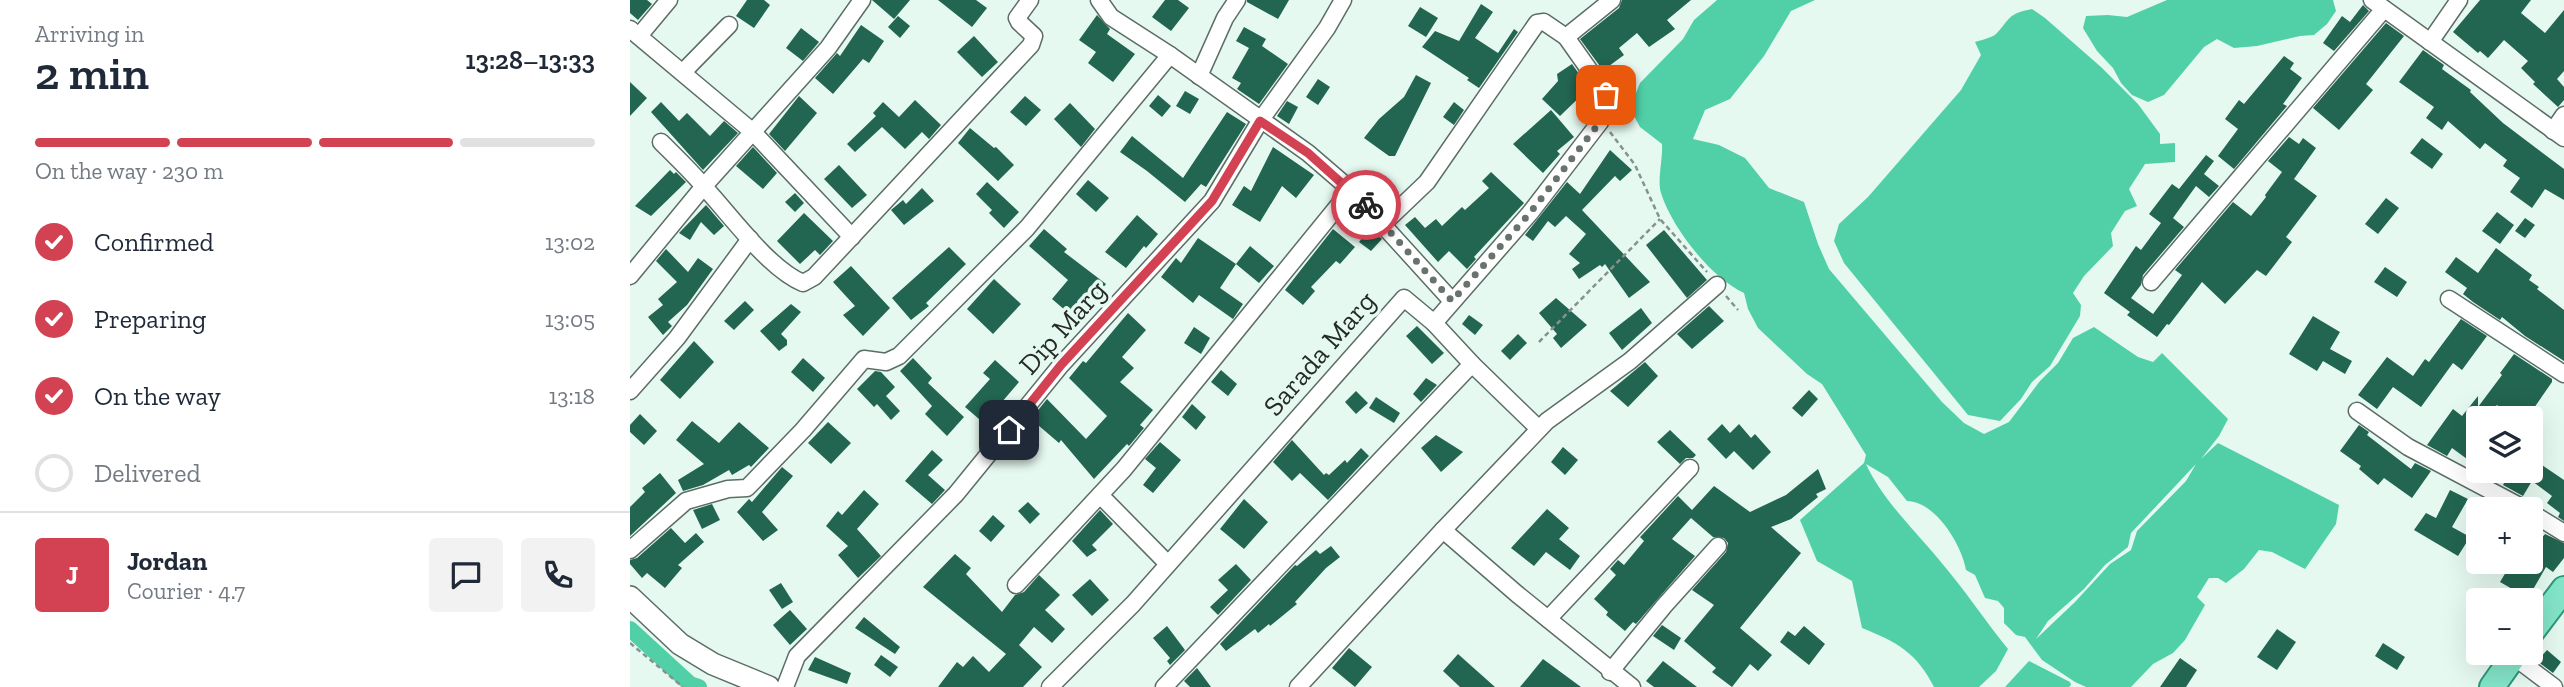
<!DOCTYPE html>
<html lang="en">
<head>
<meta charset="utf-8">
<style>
  :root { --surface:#fff; --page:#f2f2f3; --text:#1f2937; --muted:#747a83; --line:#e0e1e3; --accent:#d24252 }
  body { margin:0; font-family:"Zilla Slab",serif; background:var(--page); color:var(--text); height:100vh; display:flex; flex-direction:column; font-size:26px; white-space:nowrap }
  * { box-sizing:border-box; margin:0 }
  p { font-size:23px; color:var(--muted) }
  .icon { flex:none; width:38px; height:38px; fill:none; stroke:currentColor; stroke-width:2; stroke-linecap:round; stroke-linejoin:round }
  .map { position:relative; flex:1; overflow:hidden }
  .drawer { display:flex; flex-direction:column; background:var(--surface); width:630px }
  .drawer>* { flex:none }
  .tools { position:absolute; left:1836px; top:406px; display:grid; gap:14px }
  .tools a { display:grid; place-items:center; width:77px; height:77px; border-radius:7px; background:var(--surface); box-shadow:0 7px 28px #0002; font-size:35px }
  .pin { position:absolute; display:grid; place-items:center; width:60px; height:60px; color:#fff; margin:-30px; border-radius:14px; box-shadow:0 4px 10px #0006 }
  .courier { position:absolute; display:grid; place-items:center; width:70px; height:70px; margin:-35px; border:5px solid #d24252; border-radius:50%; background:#fff; color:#222; box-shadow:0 2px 9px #0007 }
  .headline em { font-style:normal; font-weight:600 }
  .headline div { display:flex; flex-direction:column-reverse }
  .headline { display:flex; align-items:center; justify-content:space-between; height:119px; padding:0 35px }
  h1 { font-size:46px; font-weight:600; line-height:52px }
  .bar { display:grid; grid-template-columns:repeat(4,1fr); gap:10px 7px; align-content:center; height:84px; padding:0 35px }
  .bar i { height:9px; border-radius:5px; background:var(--line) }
  .bar .current { background:var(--accent) }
  .bar p { grid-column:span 4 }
  .line { display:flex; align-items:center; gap:18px; padding:0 35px; border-top:2px solid var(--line) }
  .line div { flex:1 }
  .round { display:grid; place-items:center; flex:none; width:74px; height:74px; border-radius:7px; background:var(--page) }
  ol { padding:0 35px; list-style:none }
  li { display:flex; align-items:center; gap:21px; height:77px }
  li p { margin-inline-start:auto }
  li .icon { padding:7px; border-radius:50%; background:var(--accent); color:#fff; stroke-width:4 }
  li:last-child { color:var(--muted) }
  li i { width:38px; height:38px; border:4px solid var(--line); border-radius:50% }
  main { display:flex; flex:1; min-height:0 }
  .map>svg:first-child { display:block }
</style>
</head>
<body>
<main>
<section class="drawer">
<div class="headline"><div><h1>2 min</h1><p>Arriving in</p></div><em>13:28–13:33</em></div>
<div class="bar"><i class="current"></i><i class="current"></i><i class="current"></i><i></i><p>On the way · 230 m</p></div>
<ol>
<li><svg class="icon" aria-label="check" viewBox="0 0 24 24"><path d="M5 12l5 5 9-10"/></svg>Confirmed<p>13:02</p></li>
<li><svg class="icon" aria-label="check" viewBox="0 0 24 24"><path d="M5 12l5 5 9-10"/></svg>Preparing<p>13:05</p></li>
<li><svg class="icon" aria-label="check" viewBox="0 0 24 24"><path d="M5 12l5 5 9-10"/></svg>On the way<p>13:18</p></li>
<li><i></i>Delivered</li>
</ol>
<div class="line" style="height:126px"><b class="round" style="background:var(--accent);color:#fff">J</b><div><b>Jordan</b><p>Courier · 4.7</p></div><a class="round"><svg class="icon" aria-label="chat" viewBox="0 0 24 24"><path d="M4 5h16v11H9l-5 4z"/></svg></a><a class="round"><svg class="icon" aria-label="phone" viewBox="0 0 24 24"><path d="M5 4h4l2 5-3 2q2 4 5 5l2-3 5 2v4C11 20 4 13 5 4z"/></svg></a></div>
</section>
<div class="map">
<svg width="1934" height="687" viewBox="0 0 1934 687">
  <rect width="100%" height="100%" fill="#e6f9f1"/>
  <g fill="#51d0a7" fill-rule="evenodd">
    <path d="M1087,0H1185L1161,11L1134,56L1100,99L1075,110L1063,139L1089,145L1115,158L1139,188L1174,202L1188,244L1199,269L1312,402L1334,423L1354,434L1379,422L1410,381L1428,363L1443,338L1464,327L1508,357L1523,362L1532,353L1598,419L1589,436L1571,459L1588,443L1709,505L1706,524L1675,569L1642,552L1629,550L1614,569L1596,583L1588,578H1579L1567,597L1575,605L1555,640L1543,653L1523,664L1501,687H1456L1445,682L1412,660L1395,637L1386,635L1374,623V608L1368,601L1355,598L1345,575L1336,570C1332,545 1305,501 1277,501L1258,477L1236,464C1254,503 1288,533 1315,567C1337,593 1356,622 1378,649L1366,671L1349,687H1304C1287,653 1267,642 1232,628L1222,581L1187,561L1170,520L1234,463L1236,455L1192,384L1177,374L1128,328L1118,309L1114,293C1081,278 1042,228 1031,193C1027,180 1033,159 1032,144L1010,127L1004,116V98L1010,83L1053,39L1064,20ZM1566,464L1556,481L1507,531L1501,550L1480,564L1445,602L1406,639L1418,621L1454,589L1475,565L1498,547L1501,533Z"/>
    <path d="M1537,0H1703L1706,11L1697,24L1684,35L1670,36L1627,46L1604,48L1587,39L1574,47L1534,95L1518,102L1502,95L1491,83L1483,68L1467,51L1453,28L1456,16L1478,15L1497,17Z"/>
    <path d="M1402,9L1415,18L1471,67L1508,104L1530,134V144L1545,143V162L1515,164L1499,189L1507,206L1495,211L1481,233L1483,246L1454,276L1443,293L1451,305L1450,316L1420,366L1402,382L1391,399L1370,421L1338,415L1214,263L1204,241L1209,224L1238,197L1331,90L1351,55L1345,42C1351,40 1361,38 1366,34C1381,18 1377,14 1402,9Z"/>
    <path d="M1399,661L1440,682L1441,685L1439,687H1375Z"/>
  </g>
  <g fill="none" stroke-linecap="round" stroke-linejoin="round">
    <path stroke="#51d0a7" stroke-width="16" d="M0,629L60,684L69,687"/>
  </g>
  <g fill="#226550">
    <path d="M0,0H17L22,4L8,20L0,13Z"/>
    <path d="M117,0H134L140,5L124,28L106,16Z"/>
    <path d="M242,0H280L264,19Z"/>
    <path d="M308,0H346L357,8L342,27Z"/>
    <path d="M535,0H548L559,8L541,31L522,17Z"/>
    <path d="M617,0H659L648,19L617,2Z"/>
    <path d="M992,0H1061L1037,20L1045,29L1019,47L1007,33L989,48L994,55L979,66L981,67L975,73L950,39L989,8Z"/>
    <path d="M1850,0H1901L1891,13L1915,33L1934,10V71L1927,79L1934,87V100L1928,107L1903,84L1905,82L1891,68L1898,61L1874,40L1858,58L1850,51L1848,53L1823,32Z"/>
    <path d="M851,4L863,12L845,38L868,53L884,29L888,32L849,88L837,80L839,78L792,47L805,31L829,41Z"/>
    <path d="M1733,5L1739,11L1704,51L1693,43L1712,16L1720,22Z"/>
    <path d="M790,7L808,18L796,37L778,26Z"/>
    <path d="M467,15L480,29L477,34L505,54L483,82L458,63L466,52L449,40Z"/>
    <path d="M268,16L280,26L270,38L258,27Z"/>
    <path d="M1756,23L1774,36L1736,84L1743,90L1709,130L1683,108Z"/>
    <path d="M231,25L254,41L239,63L233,59L203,94L185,78L207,53L210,56Z"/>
    <path d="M614,27L636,39L632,46L658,64L629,104L607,89L611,83L602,78L619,48L606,41Z"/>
    <path d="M171,28L189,42L173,61L156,48Z"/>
    <path d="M344,36L368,62L352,77L327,52Z"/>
    <path d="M1793,50L1814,65L1812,69L1841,90L1840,92L1873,123L1934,169V200L1915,189L1902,208L1880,192L1890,178L1873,166L1877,160L1855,143L1850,149L1818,121L1812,130L1796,118L1804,107L1769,82Z"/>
    <path d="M1654,56L1664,63L1660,69L1672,78L1653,104L1657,106L1604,169L1588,156L1608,129L1595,119L1609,100L1614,104Z"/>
    <path d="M942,64L959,88L930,116L912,99L928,81L927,74Z"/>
    <path d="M786,75L801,83L765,156H759L734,138L749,119L774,97Z"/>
    <path d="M688,79L700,87L688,105L676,97Z"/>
    <path d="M0,82L17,98L0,116Z"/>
    <path d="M555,91L569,99L560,114L546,106Z"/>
    <path d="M528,95L541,106L532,117L519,106Z"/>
    <path d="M169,96L187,113L155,151L139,134Z"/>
    <path d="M395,96L411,110L396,126L380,112Z"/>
    <path d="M285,100L311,125L299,139L292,132L275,149L252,127L225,152L217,144L246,116L243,113L253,102L269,117Z"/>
    <path d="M657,101L668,107L659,124L647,116Z"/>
    <path d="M31,102L49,121L57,113L80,136L94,121L108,133L73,170L21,112Z"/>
    <path d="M824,102L834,110L824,125L813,117Z"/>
    <path d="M440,103L465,129L451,147L424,119Z"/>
    <path d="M921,110L944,137L927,151L930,154L913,173L883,144Z"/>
    <path d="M597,112L616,124L576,187L571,184L555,202L517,171L490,152L502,136L553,178Z"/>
    <path d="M340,128L364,148L366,147L384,165L368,181L328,143Z"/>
    <path d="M1659,137L1669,144L1673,138L1686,148L1664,179L1687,196L1656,237L1662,242L1636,276L1627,270L1595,304L1572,282L1539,325L1537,324L1527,337L1497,315L1500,312L1474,293L1506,246L1511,250L1531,223L1519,214L1542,184L1549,189L1576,155L1584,161L1574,174L1589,186L1579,197L1566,186L1543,218L1554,227L1513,275L1511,285L1501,298L1523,314L1552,275L1545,270L1603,202L1621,216L1636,197L1635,195L1652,172L1638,161Z"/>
    <path d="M1792,138L1813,154L1802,169L1780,153Z"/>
    <path d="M123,147L147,173L133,189L106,166Z"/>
    <path d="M643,147L684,175L666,198L652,186L630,222L602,205L614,186L621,191Z"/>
    <path d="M980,150L1002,170L990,181L985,176L952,210L1020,282L999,298L975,264L972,267L970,265L949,279L942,269L950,263L939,254L956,234L936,216L925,227L918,221L903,241L895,235L937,182L950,194Z"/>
    <path d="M209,165L237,195L222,208L194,179Z"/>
    <path d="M40,170L44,174L46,172L56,182L21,216L5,206Z"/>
    <path d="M861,172L894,203L844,257L846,259L837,269L819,251L808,262L775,225L785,217L795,228L806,219L812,226L832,207L835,210L859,188L852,181Z"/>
    <path d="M746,176L760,187L748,201L734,189Z"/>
    <path d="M458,180L479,198L466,212L446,194Z"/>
    <path d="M357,182L389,212L374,228L359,213L362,210L346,194Z"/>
    <path d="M292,188L304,201L274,225L261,210L273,200L276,204Z"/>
    <path d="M165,193L174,203L165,212L155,202Z"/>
    <path d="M1756,198L1769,208L1748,234L1735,224Z"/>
    <path d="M76,205L94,226L84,235L71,222L60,240L49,233Z"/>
    <path d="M1867,212L1884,225L1870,244L1852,231Z"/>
    <path d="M174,213L203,241L190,255L185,250L170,264L147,241Z"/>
    <path d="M507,215L528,234L516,248L514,246L496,268L475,252Z"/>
    <path d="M1895,218L1905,225L1895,238L1885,231Z"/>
    <path d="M740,228L752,239L741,251L729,242Z"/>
    <path d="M414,229L437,249L434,252L476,284L464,299L461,297L443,317L422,299L438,280L399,246Z"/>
    <path d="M703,229L725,247L710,264L706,261L681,287L685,291L673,305L655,290Z"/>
    <path d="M1034,230L1077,280L1057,298L1016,245Z"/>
    <path d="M568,238L606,264L590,288L613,304L603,319L569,295L563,303L531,277L546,258L551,263Z"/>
    <path d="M620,246L644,266L629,283L606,264Z"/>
    <path d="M319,247L336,264L296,303L299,306L281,320L262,298Z"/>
    <path d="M1866,248L1902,275L1899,280L1909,287L1907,289L1934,310V361L1895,336L1872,317L1870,320L1843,302L1833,294L1837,288L1815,272L1826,257L1848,273Z"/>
    <path d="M36,249L58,272L68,258L83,269L57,305L38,322L42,326L33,335L18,317L33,305L28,299L47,282L26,261Z"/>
    <path d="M221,266L260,308L233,336L213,315L225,306L203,282Z"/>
    <path d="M1755,267L1777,282L1767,297L1744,282Z"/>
    <path d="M364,279L391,304L363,334L337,309Z"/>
    <path d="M926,298L957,325L931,348L923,338L927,334L909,313Z"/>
    <path d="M115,301L124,310L104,330L94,321Z"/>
    <path d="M161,304L171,312L151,334L157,340V345L149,351L130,331Z"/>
    <path d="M1079,306L1094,321L1062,349L1047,334Z"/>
    <path d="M1011,308L1022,323L992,350L979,333Z"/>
    <path d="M498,313L516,330L492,357L504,368L490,382L523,410L510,425L514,428L499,446L497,444L464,479L431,440L429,443L401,419L417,399L456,439L477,416L439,378L453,361L456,363Z"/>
    <path d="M839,315L853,325L845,335L832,324Z"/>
    <path d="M1683,316L1710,332L1700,349L1722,361L1715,374L1693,361L1687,371L1659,354Z"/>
    <path d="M1831,319L1857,336L1832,370L1823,363L1791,407L1763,387L1747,409L1728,395L1757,357L1783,376L1795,359L1799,362Z"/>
    <path d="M787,326L814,353L802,364L776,336Z"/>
    <path d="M564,327L580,338L571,354L554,343Z"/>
    <path d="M888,334L897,343L880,360L871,351Z"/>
    <path d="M64,341L84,362L50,399L30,380Z"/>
    <path d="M1884,354L1922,379V382L1897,418H1884L1867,405L1858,416L1848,408V467L1822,448L1817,456L1797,445L1823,409L1832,416L1848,396V407L1872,375L1870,373Z"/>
    <path d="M173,358L195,378L183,392L161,372Z"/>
    <path d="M283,358L302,378L298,383L334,417L317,436L295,414L302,406L270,371Z"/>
    <path d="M365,360L389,382L365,410L374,418L363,431L335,407L360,379L353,373Z"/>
    <path d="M1015,362L1028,376L998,407L980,391Z"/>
    <path d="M591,370L607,384L598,396L581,382Z"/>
    <path d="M245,371L251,372L265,387L256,396L270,411L261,420L247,404L244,407L227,389Z"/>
    <path d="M796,378L807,385L791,402L783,394Z"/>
    <path d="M1179,390L1188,399L1172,417L1162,408Z"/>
    <path d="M726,391L738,403L726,414L715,402Z"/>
    <path d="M746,397L770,413L764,423L739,408Z"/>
    <path d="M562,404L576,417L566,430L552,417Z"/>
    <path d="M10,414L27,431L14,445L0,432V425Z"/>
    <path d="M62,421L89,443L109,422L139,448L121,467L119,465L102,475L99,470L73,485L53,491L48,480L74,464L46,440Z"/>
    <path d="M198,422L221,443L201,464L178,443Z"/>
    <path d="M1092,424L1100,433L1109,424L1121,438L1125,434L1141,452L1123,470L1104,451L1096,459L1077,439Z"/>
    <path d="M1729,425L1739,432L1737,435L1781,469L1785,463L1801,471L1782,498L1754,478L1748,485L1729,469L1731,466L1710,451Z"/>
    <path d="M1040,430L1066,455L1063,458H1056L1050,464L1027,442Z"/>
    <path d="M806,435L833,452L811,472L791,448Z"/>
    <path d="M662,440L694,475L696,473L699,475L715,460L717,463L731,448L739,456L698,500L670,473L662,481L643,462Z"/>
    <path d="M530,442L551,460L523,493L513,485L526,468L515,459Z"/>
    <path d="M933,447L948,460L935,475L921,462Z"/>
    <path d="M302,450L313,460L298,475L315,490L302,504L275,481Z"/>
    <path d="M1900,457L1934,480V521L1928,517L1930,513L1917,503L1922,496L1902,481L1893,496L1873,485L1879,474L1884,477L1887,471H1900Z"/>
    <path d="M152,467L163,476L132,512L148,530L133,541L107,512L119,499L122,502Z"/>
    <path d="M1188,469L1196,489L1186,494L1188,497L1161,519L1141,527L1171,553L1110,628L1142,655L1128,671L1120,664L1102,687L1082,672L1086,668L1054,641L1084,605L1062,590L1096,552L1098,543L1094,538L1083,537L1061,518L1042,539L1065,556L1006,624L1003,622L995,631L976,615L978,612L964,599L986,575L980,569L988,560L994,565L1014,541L1010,537L1013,534L1048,496L1062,510L1084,486L1120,512L1156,495Z"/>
    <path d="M30,473L46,493L0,536V507L15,492L12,488Z"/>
    <path d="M234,490L249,504L227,529L251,556L228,578L208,555L218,546L196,526L208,511L212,515Z"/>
    <path d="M1820,490L1838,499L1822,527L1840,537L1828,556L1784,530L1796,513L1806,518Z"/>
    <path d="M614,499L638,522L614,549L590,529Z"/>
    <path d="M398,502L410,514L400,524L388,511Z"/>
    <path d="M82,504L90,520L72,529L63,510Z"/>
    <path d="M917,509L939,528L929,539L950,556L940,570L916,552L904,566L881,548Z"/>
    <path d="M470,510L483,524L462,545L467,550L457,557L442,541Z"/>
    <path d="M363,515L375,526L361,542L349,531Z"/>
    <path d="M41,528L55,543L66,533L74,542L48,565L52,568L35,588L17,573L12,578L0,564V560L7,558Z"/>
    <path d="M1915,534L1934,543V558L1923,572L1916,567L1898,598L1870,582L1882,562L1900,573V553Z"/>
    <path d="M701,546L710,557L696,568L665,602L667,604L640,626L639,624L628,633L625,629L596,651L590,644L665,565L667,566L686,550L690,554Z"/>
    <path d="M325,554L341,568L336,574L372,612L385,595L394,592L409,575L430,595L415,610L435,629L422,643L404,627L389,645L412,667L393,687H308L327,662L333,667L343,656L359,672L376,654L293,587Z"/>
    <path d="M606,564L621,580L588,615L580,607L598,590L588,580Z"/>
    <path d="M460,579L479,600L462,616L442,595Z"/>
    <path d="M151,583L163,602L152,609L139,590Z"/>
    <path d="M160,610L177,629L160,645L143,625Z"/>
    <path d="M234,617L270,647L265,654L225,628Z"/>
    <path d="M1032,625L1051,638L1044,650L1023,636Z"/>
    <path d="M537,626L555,650L540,665L537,661L540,658L523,638Z"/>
    <path d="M1174,626L1195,644L1179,665L1150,642L1158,631L1165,636Z"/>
    <path d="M1647,629L1666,642L1647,670L1627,657Z"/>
    <path d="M1753,643L1775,657L1767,670L1745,656Z"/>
    <path d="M719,648L742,667L725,687L702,668Z"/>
    <path d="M1917,650L1931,662L1923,673L1907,661Z"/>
    <path d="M828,654L865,687H830L813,671Z"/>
    <path d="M251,655L268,667L260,677L244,665Z"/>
    <path d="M185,657L221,673L217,684L178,670Z"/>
    <path d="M1550,658L1567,670L1556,687H1530Z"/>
    <path d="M913,659L951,687H890Z"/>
    <path d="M1033,661L1067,687H1024L1016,681Z"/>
    <path d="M567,668L581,687H560L554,681Z"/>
  </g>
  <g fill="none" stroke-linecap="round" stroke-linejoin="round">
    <g stroke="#5c6d66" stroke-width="19">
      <g id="minor">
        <path d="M469,0L481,17L540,55L678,153L721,190L822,301"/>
        <path d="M1742,0L1934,138"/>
        <path d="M0,29L123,132L222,237"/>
        <path d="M9,36L39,0"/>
        <path d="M936,37L982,0"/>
        <path d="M1800,42L1829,0"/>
        <path d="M53,72L99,25"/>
        <path d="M569,76L595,18L607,0"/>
        <path d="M1923,131L1934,115"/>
        <path d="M31,142C46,157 62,172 76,189C101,216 139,269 173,283L184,277L401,45L404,36L389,22L387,18L400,0"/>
        <path d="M753,224L797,182L907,23L914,22L936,37L977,95L970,122L900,213L804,323"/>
        <path d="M0,276L74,186L198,48L232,0"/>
        <path d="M1521,282L1754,9"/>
        <path d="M1819,299L1934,374"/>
        <path d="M842,364L909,429"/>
        <path d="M0,391L47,338L120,239"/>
        <path d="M1727,411L1778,447L1895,509"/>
        <path d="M470,495L538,564"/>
        <path d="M1900,512L1934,533"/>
        <path d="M813,530L887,594L1002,687"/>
        <path d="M0,550L56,501L98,489L117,488L173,430L234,359L256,362L269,356L397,228L540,55"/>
        <path d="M386,585L494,469L721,190"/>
        <path d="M918,619L1060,468"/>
        <path d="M1883,656L1924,687"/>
        <path d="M980,672L1034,606L1088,546"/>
        <path d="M155,687L167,656L326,494L431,365L582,201L630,121L697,28L713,0"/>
        <path d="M420,687L503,604L774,298L804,323L842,364L534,687"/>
        <path d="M668,687L813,530L917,421L1000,361L1087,285"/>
      </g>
    </g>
    <g stroke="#5c6d66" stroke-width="24">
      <path id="secondary" d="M0,597L50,644L83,664L139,687"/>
    </g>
    <g stroke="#2c9879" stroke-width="28">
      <g id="primary">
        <path d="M1900,634L1934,589"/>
        <path d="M1862,687L1886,653"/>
      </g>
    </g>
    <g stroke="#85928d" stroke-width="2.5" stroke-dasharray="5 3.5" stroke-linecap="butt">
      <path d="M980,132L1005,165L1030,219L1077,272"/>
      <path d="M1096,296L1108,310"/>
      <path d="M909,342L1030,219"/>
      <path d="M0,643L53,687"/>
    </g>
    <use href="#minor" stroke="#fff" stroke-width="16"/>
    <use href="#secondary" stroke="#fff" stroke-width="21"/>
    <use href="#primary" stroke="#83e4c8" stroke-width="24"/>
  </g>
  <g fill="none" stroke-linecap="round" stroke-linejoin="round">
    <path stroke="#68736e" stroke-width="7" stroke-dasharray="0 12.6" d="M736,205L822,301L900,213L970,122L976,95"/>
    <path stroke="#d24252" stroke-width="9" d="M379,430L431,365L582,201L630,121L678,153L736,205"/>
  </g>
  <g text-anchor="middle" stroke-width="7" stroke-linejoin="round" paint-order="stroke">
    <g font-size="28" fill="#242b28" stroke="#e6f9f1">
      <text transform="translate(432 327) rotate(-48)" y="10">Dip Marg</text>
      <text transform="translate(689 353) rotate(-49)" y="10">Sarada Marg</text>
    </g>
  </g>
</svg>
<div class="tools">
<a><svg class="icon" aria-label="layers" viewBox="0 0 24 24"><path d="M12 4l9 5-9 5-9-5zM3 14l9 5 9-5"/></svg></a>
<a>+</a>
<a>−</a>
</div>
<div class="pin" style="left:976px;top:95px;background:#ea580c"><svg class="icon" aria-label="bag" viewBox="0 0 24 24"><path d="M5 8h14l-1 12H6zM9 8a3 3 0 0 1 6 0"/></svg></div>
<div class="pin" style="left:379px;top:430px;background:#1f2937"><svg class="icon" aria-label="home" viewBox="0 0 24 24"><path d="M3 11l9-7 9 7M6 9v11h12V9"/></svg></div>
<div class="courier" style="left:736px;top:205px"><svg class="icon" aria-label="bike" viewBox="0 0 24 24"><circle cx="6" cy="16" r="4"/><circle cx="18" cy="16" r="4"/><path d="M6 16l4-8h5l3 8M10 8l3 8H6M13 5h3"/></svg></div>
</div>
</main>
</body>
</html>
